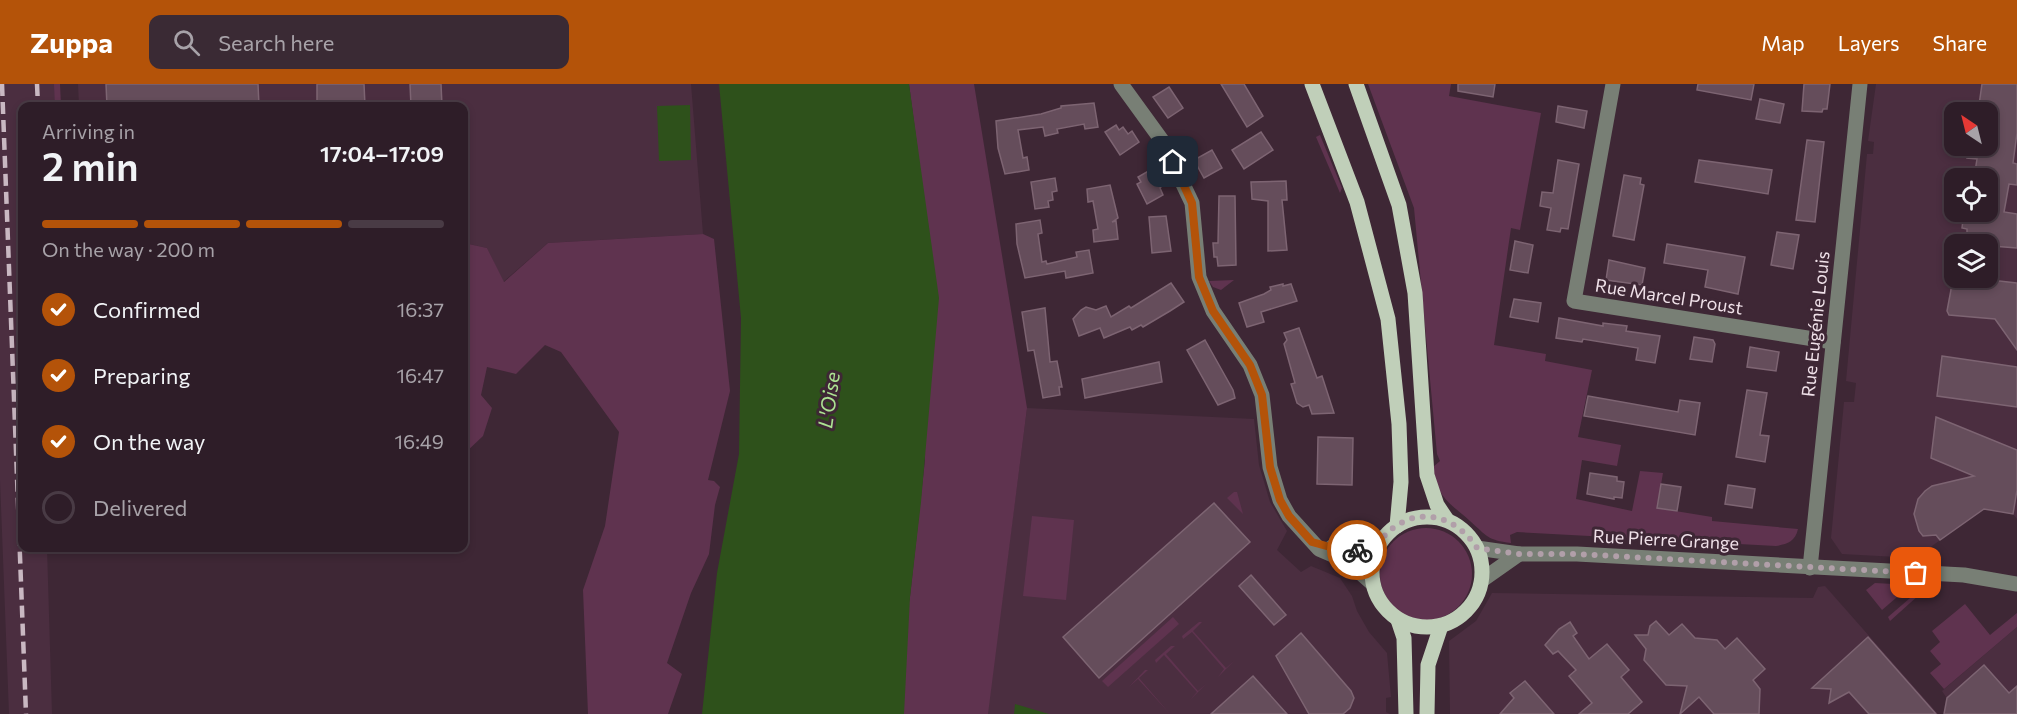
<!DOCTYPE html>
<html lang="en">
<head>
<meta charset="utf-8">
<style>
  :root { --surface:#2e1d28; --page:#3a2a34; --text:#f1f3f6; --muted:#a7a2a8; --line:#493b45; --accent:#b45309 }
  body { margin:0; font-family:Commissioner,sans-serif; background:var(--page); color:var(--text); height:100vh; display:flex; flex-direction:column; font-size:22px; white-space:nowrap }
  * { box-sizing:border-box; margin:0 }
  p { font-size:20px; color:var(--muted) }
  .icon { flex:none; width:33px; height:33px; fill:none; stroke:currentColor; stroke-width:2; stroke-linecap:round; stroke-linejoin:round }
  .map { position:relative; flex:1; overflow:hidden }
  .sheet { position:absolute; left:18px; top:18px; width:450px; height:450px; display:flex; flex-direction:column; background:var(--surface); border-radius:12px; box-shadow:0 3px 9px #0003,0 0 0 2px var(--line) }
  .sheet>* { flex:none }
  .needle { width:39px; rotate:325deg }
  .buttons { position:absolute; left:1944px; top:18px; display:grid; gap:12px }
  .buttons a { display:grid; place-items:center; width:54px; height:54px; border-radius:12px; background:var(--surface); box-shadow:0 3px 9px #0003,0 0 0 2px var(--line); font-size:30px }
  .pin { position:absolute; display:grid; place-items:center; width:51px; height:51px; color:#fff; margin:-26px; border-radius:12px; box-shadow:0 3px 9px #0006 }
  .courier { position:absolute; display:grid; place-items:center; width:60px; height:60px; margin:-30px; border:4px solid #b45309; border-radius:50%; background:#fff; color:#222; box-shadow:0 2px 8px #0007 }
  .summary em { font-style:normal; font-weight:600 }
  .summary div { display:flex; flex-direction:column-reverse }
  .summary { display:flex; align-items:center; justify-content:space-between; height:102px; padding:0 24px }
  h1 { font-size:39px; font-weight:600; line-height:45px }
  .bar { display:grid; grid-template-columns:repeat(4,1fr); gap:9px 6px; align-content:center; height:72px; padding:0 24px }
  .bar i { height:8px; border-radius:4px; background:var(--line) }
  .bar .current { background:var(--accent) }
  .bar p { grid-column:span 4 }
  ol { padding:0 24px; list-style:none }
  li { display:flex; align-items:center; gap:18px; height:66px }
  li p { margin-inline-start:auto }
  li .icon { padding:6px; border-radius:50%; background:var(--accent); color:#fff; stroke-width:4 }
  li:last-child { color:var(--muted) }
  li i { width:33px; height:33px; border:3px solid var(--line); border-radius:50% }
  header { display:flex; align-items:center; gap:36px; box-sizing:border-box; height:84px; padding:0 30px; background:var(--accent); color:#fff }
  header strong { font-size:28px }
  nav { display:flex; gap:33px; margin-inline-start:auto; font-size:21px }
  .search { width:420px; height:54px; background:var(--page); display:flex; align-items:center; gap:15px; box-sizing:border-box; padding:0 21px; border-radius:12px; color:var(--muted); font-size:22px }
  .map>svg:first-child { display:block }
</style>
</head>
<body>
<header>
<strong>Zuppa</strong>
<div class="search"><svg class="icon" aria-label="search" viewBox="0 0 24 24"><circle cx="10" cy="10" r="6"/><path d="M15 15l6 6"/></svg>Search here</div>
<nav><a>Map</a><a>Layers</a><a>Share</a></nav>
</header>
<div class="map">
<svg width="2017" height="630" viewBox="0 0 2017 630">
  <rect width="100%" height="100%" fill="#3e2735"/>
  <g fill="#4b2e40" fill-rule="evenodd">
    <path d="M0,0H56L57,22H22V464H47L52,630H9L0,396Z"/>
    <path d="M78,0H691L703,150L548,159L503,198L487,164L464,159V22H79Z"/>
    <path d="M1876,0H2017V435L2013,430L1984,425L1915,474L1842,470L1831,454L1844,318H1854L1856,299L1846,297L1867,70H1873L1874,58L1868,57ZM1954,28H1988V62H1954ZM1954,94H1988V128H1954ZM1954,160H1988V194H1954Z"/>
    <path d="M1027,324L1254,335L1259,381L1270,418L1287,447L1277,466L1301,488L1311,482L1340,494L1352,512L1357,527L1369,548L1387,569L1391,613L1386,614V628L1390,630H987Z"/>
    <path d="M1825,502L1938,630H1450L1449,557L1476,537L1492,509L1813,514L1818,503Z"/>
    <path d="M2017,543V630L1956,628L1942,607Z"/>
  </g>
  <g fill="#5f334f">
    <path d="M54,0H60L61,22H55Z"/>
    <path d="M909,0H974L1027,324L988,630H887L910,513L925,376L918,68Z"/>
    <path d="M1368,0H1451L1449,12L1541,29L1520,146L1511,144L1494,261L1546,270L1545,277L1592,286L1578,353L1621,361L1617,382L1582,376L1576,415L1632,427L1640,387L1663,389L1657,424L1712,433V437L1798,445C1795,458 1787,460 1776,462L1517,448L1510,451L1511,459C1487,456 1487,452 1470,437C1449,418 1437,414 1433,383L1440,377L1437,370L1414,124Z"/>
    <path d="M1320,51L1342,104L1340,109L1316,53Z"/>
    <path d="M703,150L714,155L730,307L708,396L714,397L720,403L715,421L709,470L691,509L667,579L682,590L668,630H588L583,506L605,442L619,348L561,268L545,261L516,290L487,283L481,311L492,324L483,352L464,370V159L487,164L504,198L548,159Z"/>
    <path d="M1234,196L1221,206L1213,203L1209,197Z"/>
    <path d="M1234,408H1237L1243,430L1227,414Z"/>
    <path d="M1032,432L1074,436L1066,516L1023,512Z"/>
    <circle cx="1426" cy="490" r="46"/>
    <path d="M1875,499L1911,501L1882,526L1866,506Z"/>
    <path d="M1930,501L1890,537L1888,533L1924,502Z"/>
    <path d="M1965,520L1990,551L2017,529V543L1944,605L1930,589L1941,580L1930,567L1940,558L1932,547Z"/>
    <path d="M1173,533L1179,540L1108,603L1102,597Z"/>
    <path d="M1199,538H1202L1193,547L1226,584L1234,577L1218,593L1224,585L1192,548L1183,555L1182,552Z"/>
    <path d="M1171,562H1175L1166,570L1198,607L1206,600L1190,616L1197,608L1164,571L1156,579L1155,576Z"/>
    <path d="M1145,586H1148L1139,594L1170,630L1138,595L1129,603Z"/>
  </g>
  <g fill="#2e511b">
    <path d="M719,0H909L939,214L921,418L910,513L904,630H702L717,489L739,370L741,234Z"/>
    <path d="M690,21L691,76L659,77L657,22Z"/>
    <path d="M1015,620L1049,630H1014Z"/>
  </g>
  <g fill="#654d5b" stroke="#7d6472" stroke-width="1.5">
    <path d="M106,0H258L259,22H107Z"/>
    <path d="M317,0H364L365,22H317Z"/>
    <path d="M410,0H441L442,22H411Z"/>
    <path d="M1221,0H1244L1263,32L1247,43Z"/>
    <path d="M1458,0H1495L1493,13L1458,7Z"/>
    <path d="M1698,0H1754L1751,16L1697,6Z"/>
    <path d="M1804,0H1830L1827,25H1823L1822,28L1802,27Z"/>
    <path d="M1982,0H2017V49L2013,79L2017,80V101L2009,100L2004,128L2017,130V164L1967,160V145L1962,144L1964,128H1988V94H1974L1977,75L1967,74L1969,62H1988V28H1978Z"/>
    <path d="M1169,3L1183,24L1168,34L1153,13Z"/>
    <path d="M1760,15L1784,20L1780,39L1756,35Z"/>
    <path d="M1094,19L1098,43L1085,45L1084,40L1057,45L1058,49L1045,52L1043,43L1018,46L1023,74L1027,73L1029,86L1005,90L998,64L996,37L1041,30L1061,24V22Z"/>
    <path d="M1558,22L1587,27L1584,44L1556,38Z"/>
    <path d="M1116,41L1119,46L1123,43L1128,50L1132,47L1139,58L1120,71L1105,48Z"/>
    <path d="M1261,48L1273,66L1244,85L1232,66Z"/>
    <path d="M1807,56L1824,58L1815,138L1796,136Z"/>
    <path d="M1212,66L1222,84L1204,94L1194,76Z"/>
    <path d="M1558,76L1579,80L1568,145L1561,144L1560,148L1547,146L1551,124L1540,122L1542,108L1553,109Z"/>
    <path d="M1699,76L1772,86L1768,110L1695,98Z"/>
    <path d="M1152,85L1162,102L1160,104L1163,111L1147,120L1137,100L1141,98L1138,93Z"/>
    <path d="M1624,91L1641,94L1640,100L1644,101L1634,156L1613,152Z"/>
    <path d="M1055,94L1057,107L1052,108L1053,116L1048,117L1049,123L1035,125L1031,98Z"/>
    <path d="M1286,97L1287,116H1282L1287,166L1268,167V117L1252,115L1251,98Z"/>
    <path d="M1110,101L1118,134L1112,138L1116,137L1118,155L1094,158L1093,146L1098,145L1093,117L1088,118L1087,105Z"/>
    <path d="M1219,112H1235L1236,181L1218,182L1217,173H1214L1213,159H1218Z"/>
    <path d="M1166,132L1171,167L1152,169L1149,133Z"/>
    <path d="M1040,136L1042,149L1038,150L1042,178L1046,177L1047,180L1077,173L1076,168L1089,166L1093,189L1066,194L1065,187L1025,194L1017,160L1016,140Z"/>
    <path d="M1777,148L1799,151L1793,185L1771,181Z"/>
    <path d="M1515,157L1533,161L1528,189L1510,186Z"/>
    <path d="M1667,160L1745,173L1738,210L1705,203L1708,186L1664,179Z"/>
    <path d="M1609,176L1645,184L1642,201L1606,196Z"/>
    <path d="M1973,194L2017,199V266L1995,235L1949,231L1947,227L1953,195Z"/>
    <path d="M1171,199L1184,218L1170,227L1143,243L1141,241L1132,246L1130,243L1104,254L1100,244L1079,252L1073,235L1081,226L1086,223L1096,226L1106,222L1111,233L1129,222L1131,224Z"/>
    <path d="M1283,200V202L1291,200L1297,217L1261,228L1264,238L1247,243L1239,219L1264,210L1271,206L1270,203Z"/>
    <path d="M1514,215L1541,219L1538,238L1510,233Z"/>
    <path d="M1045,224L1050,278L1057,277L1062,303H1059L1060,311L1043,314L1034,266L1028,267L1022,228Z"/>
    <path d="M1559,234L1603,242V239L1627,242L1626,247L1660,252L1655,279L1636,276L1638,264L1583,255L1582,258L1556,254Z"/>
    <path d="M1299,244L1317,294L1322,292L1334,329L1312,330L1309,321L1303,323L1297,319L1291,300L1295,299L1284,260L1287,256L1284,249Z"/>
    <path d="M1694,253L1713,256L1715,260L1712,278L1690,275Z"/>
    <path d="M1205,256L1233,306L1235,314L1218,321L1187,266Z"/>
    <path d="M1750,263L1779,268L1776,287L1747,283Z"/>
    <path d="M1942,272L2017,283V323L1937,312Z"/>
    <path d="M1159,278L1162,298L1085,314L1082,295Z"/>
    <path d="M1747,306L1767,309L1760,351L1769,352L1765,378L1736,373Z"/>
    <path d="M1588,312L1678,328L1680,316L1700,319L1695,351L1584,332Z"/>
    <path d="M1936,333L2017,366V406L2013,430L1984,425L1940,456L1936,451L1923,452L1919,447L1914,430L1918,415L1925,407L1932,402L1974,392L1931,374Z"/>
    <path d="M1318,353L1353,354L1352,401L1317,400Z"/>
    <path d="M1590,389L1617,393V397L1624,398L1622,414L1614,413V415L1587,410Z"/>
    <path d="M1661,400L1681,403L1677,427L1657,424Z"/>
    <path d="M1728,401L1755,405L1752,424L1725,420Z"/>
    <path d="M1214,419L1250,458L1099,594L1063,553Z"/>
    <path d="M1251,491L1286,531L1274,541L1239,502Z"/>
    <path d="M1656,537L1669,551L1682,540L1695,554L1717,556L1725,565L1737,554L1765,585L1753,596L1760,605L1759,630H1714L1699,613L1680,630L1687,602L1666,601L1644,576L1646,565L1635,551H1648L1650,542Z"/>
    <path d="M1570,538L1577,549L1573,552L1589,575L1607,560L1629,586L1621,593L1642,618L1628,630H1579L1592,619L1569,592L1576,586L1558,567L1553,570L1545,561L1559,545Z"/>
    <path d="M1301,549L1351,607L1354,614L1350,624L1343,630H1309L1276,572Z"/>
    <path d="M1868,553L1936,630H1869L1849,608L1829,619L1831,605L1812,604Z"/>
    <path d="M1984,581L2009,609L2017,602V630H1944L1947,614Z"/>
    <path d="M1253,592L1287,630H1211Z"/>
    <path d="M1525,597L1554,630H1500L1514,614L1510,609Z"/>
  </g>
  <g fill="none" stroke-linecap="round" stroke-linejoin="round">
    <g stroke="#787f75" stroke-width="15">
      <path d="M1121,0L1163,58L1192,119L1199,193L1213,227L1250,281L1262,311L1270,383L1280,416L1289,432L1319,465L1347,477L1372,499"/>
      <path d="M1613,0L1574,217L1833,258"/>
      <path d="M1332,463L1348,468L1378,462"/>
      <path d="M1477,464L1519,470H1577L1964,491L2017,500"/>
      <path d="M1810,484L1860,0"/>
      <path d="M1482,496L1519,470"/>
    </g>
    <g stroke="#c0cfb9" stroke-width="15">
      <path d="M1312,0L1357,118L1388,235L1399,340L1401,398L1397,442"/>
      <path d="M1356,0L1399,121L1415,209L1427,391L1437,421L1447,436"/>
      <circle cx="1427" cy="488" r="55"/>
      <path d="M1398,536L1404,554L1406,630"/>
      <path d="M1427,630L1428,581L1441,542"/>
    </g>
    <g stroke="#c9b8c2" stroke-width="4.5" stroke-dasharray="12 6" stroke-linecap="butt">
      <path d="M2,0L26,630"/>
      <path d="M37,0L38,22"/>
      <path d="M22,294V240"/>
    </g>
  </g>
  <g fill="none" stroke-linecap="round" stroke-linejoin="round">
    <path stroke="#b19fa9" stroke-width="6" stroke-dasharray="0 10.8" d="M1357,466C1383,462 1377,455 1396,442C1425,422 1459,436 1477,464L1519,470H1577L1916,489"/>
    <path stroke="#b45309" stroke-width="8" d="M1173,78L1192,119L1199,193L1213,227L1250,281L1262,311L1270,383L1280,416L1289,432L1312,458L1348,468L1357,466"/>
  </g>
  <g text-anchor="middle" stroke-width="6" stroke-linejoin="round" paint-order="stroke">
    <g font-size="18" fill="#efe0e8" stroke="#3e2735">
      <text transform="translate(1669 213) rotate(9)" y="6">Rue Marcel Proust</text>
      <text transform="translate(1816 240) rotate(-84)" y="6">Rue Eugénie Louis</text>
      <text transform="translate(1666 456) rotate(3)" y="6">Rue Pierre Grange</text>
    </g>
    <g font-size="20" font-style="italic" fill="#ace392" stroke="#3e2735">
      <text transform="translate(829 316) rotate(-82)" y="7">L'Oise</text>
    </g>
  </g>
</svg>
<div class="buttons">
<a><svg class="needle" viewBox="-14 -14 28 28"><path d="M0-13l5 13h-10z" fill="#e53935"/><path d="M0 13l5-13h-10z" fill="#a7a2a8"/></svg></a>
<a><svg class="icon" aria-label="locate" viewBox="0 0 24 24"><circle cx="12" cy="12" r="6"/><path d="M12 2v4M12 18v4M2 12h4M18 12h4"/></svg></a>
<a><svg class="icon" aria-label="layers" viewBox="0 0 24 24"><path d="M12 4l9 5-9 5-9-5zM3 14l9 5 9-5"/></svg></a>
</div>
<div class="pin" style="left:1916px;top:489px;background:#ea580c"><svg class="icon" aria-label="bag" viewBox="0 0 24 24"><path d="M5 8h14l-1 12H6zM9 8a3 3 0 0 1 6 0"/></svg></div>
<div class="pin" style="left:1173px;top:78px;background:#1f2937"><svg class="icon" aria-label="home" viewBox="0 0 24 24"><path d="M3 11l9-7 9 7M6 9v11h12V9"/></svg></div>
<div class="courier" style="left:1357px;top:466px"><svg class="icon" aria-label="bike" viewBox="0 0 24 24"><circle cx="6" cy="16" r="4"/><circle cx="18" cy="16" r="4"/><path d="M6 16l4-8h5l3 8M10 8l3 8H6M13 5h3"/></svg></div>
<section class="sheet">
<div class="summary"><div><h1>2 min</h1><p>Arriving in</p></div><em>17:04–17:09</em></div>
<div class="bar"><i class="current"></i><i class="current"></i><i class="current"></i><i></i><p>On the way · 200 m</p></div>
<ol>
<li><svg class="icon" aria-label="check" viewBox="0 0 24 24"><path d="M5 12l5 5 9-10"/></svg>Confirmed<p>16:37</p></li>
<li><svg class="icon" aria-label="check" viewBox="0 0 24 24"><path d="M5 12l5 5 9-10"/></svg>Preparing<p>16:47</p></li>
<li><svg class="icon" aria-label="check" viewBox="0 0 24 24"><path d="M5 12l5 5 9-10"/></svg>On the way<p>16:49</p></li>
<li><i></i>Delivered</li>
</ol>
</section>
</div>
</body>
</html>
